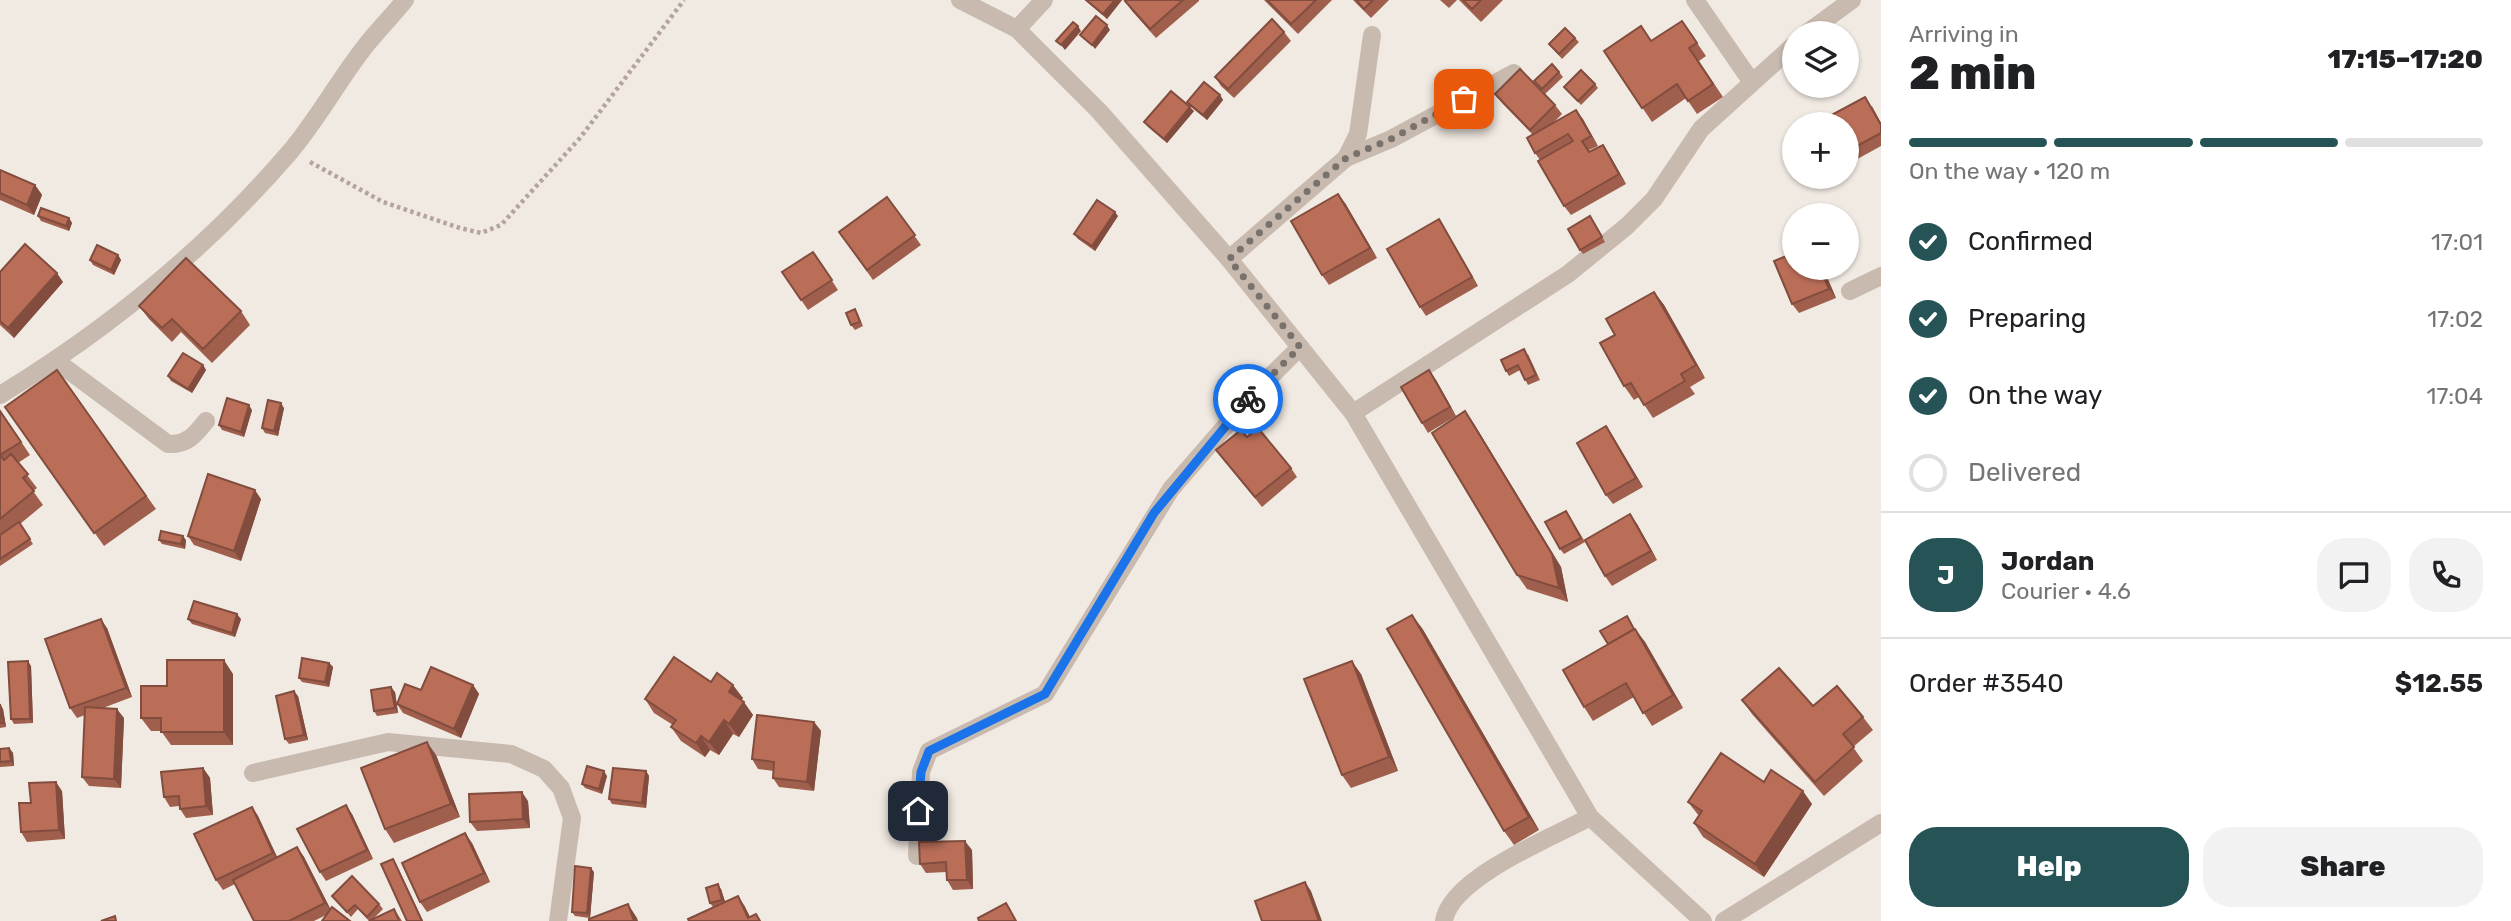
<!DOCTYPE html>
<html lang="en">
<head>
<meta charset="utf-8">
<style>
  :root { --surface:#fff; --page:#f2f2f2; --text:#202124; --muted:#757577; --line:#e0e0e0; --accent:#265456 }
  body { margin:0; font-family:Rubik,sans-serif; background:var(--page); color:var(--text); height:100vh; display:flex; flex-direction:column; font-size:26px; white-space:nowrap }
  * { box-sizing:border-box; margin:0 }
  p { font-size:23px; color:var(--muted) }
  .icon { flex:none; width:38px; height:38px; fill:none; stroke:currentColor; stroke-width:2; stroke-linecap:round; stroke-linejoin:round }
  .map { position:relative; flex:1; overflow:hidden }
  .panel { display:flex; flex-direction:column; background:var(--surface); width:630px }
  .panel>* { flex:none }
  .tools { position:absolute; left:1782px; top:21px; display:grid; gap:14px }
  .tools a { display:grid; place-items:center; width:77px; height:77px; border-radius:50%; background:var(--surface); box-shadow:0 2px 5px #0004; font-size:35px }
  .pin { position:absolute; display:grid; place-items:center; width:60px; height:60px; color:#fff; margin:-30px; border-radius:14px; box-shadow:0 4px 10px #0006 }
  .courier { position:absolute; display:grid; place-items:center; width:70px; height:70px; margin:-35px; border:5px solid #1a73e8; border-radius:50%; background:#fff; color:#222; box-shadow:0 2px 9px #0007 }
  .summary em { font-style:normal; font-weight:800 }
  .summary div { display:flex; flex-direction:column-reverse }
  .summary { display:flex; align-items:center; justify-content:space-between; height:119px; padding:0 28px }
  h1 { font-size:46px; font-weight:800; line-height:52px }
  .bar { display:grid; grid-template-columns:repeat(4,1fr); gap:10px 7px; align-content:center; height:84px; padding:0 28px }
  .bar i { height:9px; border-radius:5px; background:var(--line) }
  .bar .active { background:var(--accent) }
  .bar p { grid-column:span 4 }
  .line { display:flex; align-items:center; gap:18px; padding:0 28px; border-top:2px solid var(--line) }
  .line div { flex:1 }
  .round { display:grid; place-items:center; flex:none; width:74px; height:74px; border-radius:28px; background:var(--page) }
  ol { padding:0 28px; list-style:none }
  li { display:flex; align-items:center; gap:21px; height:77px }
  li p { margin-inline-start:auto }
  li .icon { padding:7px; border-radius:50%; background:var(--accent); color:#fff; stroke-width:4 }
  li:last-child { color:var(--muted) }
  li i { width:38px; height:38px; border:4px solid var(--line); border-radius:50% }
  .primary-button { display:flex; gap:14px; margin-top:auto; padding:14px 28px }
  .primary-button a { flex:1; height:80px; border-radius:28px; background:var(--accent); color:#fff; font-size:28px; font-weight:800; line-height:80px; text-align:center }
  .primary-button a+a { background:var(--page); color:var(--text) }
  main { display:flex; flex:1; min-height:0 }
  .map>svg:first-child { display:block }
</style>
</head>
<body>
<main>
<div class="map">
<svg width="1881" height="921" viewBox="0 0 1881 921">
  <rect width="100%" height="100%" fill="#f1eae2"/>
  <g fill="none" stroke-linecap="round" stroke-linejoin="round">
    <path stroke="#b4a499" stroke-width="4.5" stroke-dasharray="3.5 3.5" stroke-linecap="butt" d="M310,162L383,202L460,228L481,233L501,225L580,138L684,0"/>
    <path stroke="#c9baaf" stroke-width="18" d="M56,361L168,444C187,445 195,435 206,421"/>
    <g stroke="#c9baaf" stroke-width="18">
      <path d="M960,0L1017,29L1099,111L1229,259L1353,413L1590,817L1703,921"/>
      <path d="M1695,0L1751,81"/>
      <path d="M1017,29L1044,0"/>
      <path d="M1807,33L1852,0"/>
      <path d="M1346,158L1391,139L1514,73"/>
      <path d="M1229,259L1346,158L1358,134L1372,35"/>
      <path d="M1850,291L1881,276"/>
      <path d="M0,395C107,330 207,248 289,153C318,119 339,79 367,44C379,29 393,15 405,0"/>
      <path d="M1353,413L1568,274L1627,226L1654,199L1701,129L1794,45"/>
      <path d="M253,773L388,742L511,754L544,769L561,788L572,818L558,921"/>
      <path d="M917,856L921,772L929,751L1045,694L1171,489L1256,391L1300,347"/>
      <path d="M1444,921C1450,878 1553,837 1590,817"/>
      <path d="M1724,921L1881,823"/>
    </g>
  </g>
  <g fill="#a05f4c">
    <path d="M1085,0H1122L1107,19Z"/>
    <path d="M1127,0H1199V1L1156,38L1132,11L1125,1Z"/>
    <path d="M1264,0H1332L1298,34Z"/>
    <path d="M1353,0H1389L1371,18Z"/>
    <path d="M1440,0H1457L1449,8Z"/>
    <path d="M1459,0H1503L1481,22Z"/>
    <path d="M1682,21L1706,56L1699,61L1723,97L1697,114L1686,98L1652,122L1604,51L1652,41Z"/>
    <path d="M1284,32L1291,41L1234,98L1221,86L1215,77Z"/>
    <path d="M1575,38L1579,42L1562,59L1549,44Z"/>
    <path d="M1559,72L1563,77L1545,94L1534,81Z"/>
    <path d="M1595,84L1598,88L1581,105L1564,87Z"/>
    <path d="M1495,94L1555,105L1562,114L1553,123L1576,110L1598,146L1589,150L1590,152L1609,154L1626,184L1571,215L1564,206L1540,160L1535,153L1533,135L1502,103Z"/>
    <path d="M1220,95L1223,100L1207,120L1191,107L1187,102Z"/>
    <path d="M1872,106L1881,123V146L1852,162L1846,155V124Z"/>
    <path d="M1194,111L1167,143L1148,127L1144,122Z"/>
    <path d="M0,170L35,185L42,195L34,215L0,200Z"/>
    <path d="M887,197L921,245L873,280L839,232Z"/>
    <path d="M1345,203L1377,258L1329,285L1322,275Z"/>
    <path d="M38,216L69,218L72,223L69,231L41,221Z"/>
    <path d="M1118,216L1095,251L1078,239L1074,234Z"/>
    <path d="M1590,216L1605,242L1583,254L1580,250Z"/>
    <path d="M1445,229L1478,286L1426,316L1420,307Z"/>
    <path d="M813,252L838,290L808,310L782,272Z"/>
    <path d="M118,255L121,260L114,275L93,265L90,260Z"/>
    <path d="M1794,268H1823L1836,298L1799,313L1792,304Z"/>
    <path d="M0,272L63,282L14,338L0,325Z"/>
    <path d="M1654,292L1664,305L1705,378L1690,387L1695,394L1653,418L1639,397L1634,400L1624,386L1615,335Z"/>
    <path d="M139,306L241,311L250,325L212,363L181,332L172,342L149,319Z"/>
    <path d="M855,309L858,314L863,326L855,330L851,325Z"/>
    <path d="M1528,354L1540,380L1528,385L1520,370L1509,376L1506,371Z"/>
    <path d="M203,365L206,370L192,393L171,381L168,376Z"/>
    <path d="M57,370L156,509L104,546L5,407Z"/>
    <path d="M1436,380L1456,416L1428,433L1422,423Z"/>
    <path d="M284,408L278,436L265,433L262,428Z"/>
    <path d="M0,410L30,455L18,463L37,488L33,491L43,505L20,524L33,544L0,566Z"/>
    <path d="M252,410L244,437L222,430L219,425Z"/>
    <path d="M1465,411L1474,424L1561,567L1568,602L1527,589L1517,575Z"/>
    <path d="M1612,435L1643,487L1613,504L1606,495Z"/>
    <path d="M1247,437L1291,468L1297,477L1262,507L1216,450Z"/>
    <path d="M261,499L241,561L194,545L188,536Z"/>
    <path d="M1569,515L1585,542L1564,554L1560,549Z"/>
    <path d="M1637,524L1657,560L1612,586L1605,576Z"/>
    <path d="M159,540H186L185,549L162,544Z"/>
    <path d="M188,619H241L235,637L192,624Z"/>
    <path d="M107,628L132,697L103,708L124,718L121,788L89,786L82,777L85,715L77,718L70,708Z"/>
    <path d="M1422,628L1539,830L1514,845L1504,831Z"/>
    <path d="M1635,629L1645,642L1683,708L1652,726L1634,697L1593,721L1584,707Z"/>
    <path d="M329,663L333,667L329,687L302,682L299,678Z"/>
    <path d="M31,666L33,723L14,724L11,719Z"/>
    <path d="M233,674V745H171L161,731H151L141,718L167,686Z"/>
    <path d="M1361,674L1398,771L1351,788L1342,775Z"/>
    <path d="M711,682L743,698L741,700L753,715L739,737L733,734L719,755L710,750L705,757L681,741L671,727L673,725L654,713L645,699Z"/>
    <path d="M473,685L479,694L461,738L403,713L397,704L421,690Z"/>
    <path d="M395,692L398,713L377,716L374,711Z"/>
    <path d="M298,696L308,740L289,744L285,739Z"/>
    <path d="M1742,700L1813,706L1863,717L1873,730L1853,747L1863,761L1824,796L1752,714Z"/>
    <path d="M0,704L3,709L6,727L0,728Z"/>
    <path d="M814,722L821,731L814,791L779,787L773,778L774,771L758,769L752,759Z"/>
    <path d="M9,748L13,753L14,766L0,767V749Z"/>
    <path d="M436,755L460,817L394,843L385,829Z"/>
    <path d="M203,768L210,778L213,815L186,818L180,809L179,806L170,807L164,797Z"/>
    <path d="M646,771L649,776L646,808L612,804L609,799Z"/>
    <path d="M607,776L602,794L585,788L582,784Z"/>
    <path d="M1764,782L1812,804L1764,877L1703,837L1694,823L1699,816L1688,802Z"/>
    <path d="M62,791L65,839L27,842L21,832Z"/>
    <path d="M528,801L530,828L477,831L470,822Z"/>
    <path d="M252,807L258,816L277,858L297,847L304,857L330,909L326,915L314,921H254L235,884L223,890L216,880Z"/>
    <path d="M352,814L373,859L326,881L320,872Z"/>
    <path d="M472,843L490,882L427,912L420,902Z"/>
    <path d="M972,850L973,889L953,890L947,880V872L926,873L920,864Z"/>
    <path d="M594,872L590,918L575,916L572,912Z"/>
    <path d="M721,889L725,902L744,905L750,917L762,921L713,907L710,903Z"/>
    <path d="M332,896L379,904L383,909L372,920L394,909L402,921H369L358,909L351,917Z"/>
  </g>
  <g fill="#824d3e">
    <path d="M1115,0H1122L1107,19L1103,14Z"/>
    <path d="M1107,25L1110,30L1095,49L1092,45Z"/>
    <path d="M1078,26L1081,31L1065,50L1061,45Z"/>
    <path d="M1220,95L1223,100L1207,120L1203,115Z"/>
    <path d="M1865,97L1881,123V125Z"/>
    <path d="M1190,107L1194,111L1167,143L1164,139Z"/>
    <path d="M1576,110L1583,119L1598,146L1591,136Z"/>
    <path d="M1603,145L1609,154L1626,184L1619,174Z"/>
    <path d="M35,185L42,195L34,215L27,205Z"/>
    <path d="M1338,194L1345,203L1377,258L1370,248Z"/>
    <path d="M1115,212L1118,216L1095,251L1092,246Z"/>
    <path d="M69,218L72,223L69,231L66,226Z"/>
    <path d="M1439,219L1445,229L1478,286L1472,277Z"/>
    <path d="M118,255L121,260L114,275L111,270Z"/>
    <path d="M1820,268H1823L1836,298L1829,289Z"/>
    <path d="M57,273L63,282L14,338L8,328Z"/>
    <path d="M1654,292L1664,305L1705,378L1696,365Z"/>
    <path d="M203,365L206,370L192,393L188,389Z"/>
    <path d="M1429,370L1436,380L1456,416L1450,407Z"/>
    <path d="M281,403L284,408L278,436L274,431Z"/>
    <path d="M249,405L252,410L244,437L241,432Z"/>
    <path d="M1465,411L1474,424L1561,567L1568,602L1559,588Z"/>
    <path d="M1606,426L1612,435L1643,487L1636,478Z"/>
    <path d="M255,490L261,499L241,561L234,551Z"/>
    <path d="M1630,514L1637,524L1657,560L1651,551Z"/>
    <path d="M183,536L186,540L185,549L181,544Z"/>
    <path d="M237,614L241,619L235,637L232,633Z"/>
    <path d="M1412,615L1422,628L1539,830L1529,817Z"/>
    <path d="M101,619L107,628L132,697L126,688Z"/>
    <path d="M1635,629L1645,642L1683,708L1673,695Z"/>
    <path d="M224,660L233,674V745L224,732Z"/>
    <path d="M28,661L31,666L33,723L30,719Z"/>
    <path d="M1352,661L1361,674L1398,771L1389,757Z"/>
    <path d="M329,663L333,667L329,687L325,682Z"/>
    <path d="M473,685L479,694L461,738L454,729Z"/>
    <path d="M733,685L743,698L738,705L729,692Z"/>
    <path d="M391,687L395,692L398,713L395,708Z"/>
    <path d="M294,691L298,696L308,740L304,735Z"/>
    <path d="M744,702L753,715L739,737L729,724Z"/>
    <path d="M0,704L3,709L6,727L3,723Z"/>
    <path d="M117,709L124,718L121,788L114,779Z"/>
    <path d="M724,720L733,734L719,755L709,742Z"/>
    <path d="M814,722L821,731L814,791L807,782Z"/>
    <path d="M701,736L710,750L705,757L696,743Z"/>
    <path d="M427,742L436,755L460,817L451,804Z"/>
    <path d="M9,748L13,753L14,766L11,761Z"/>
    <path d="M203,768L210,778L213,815L206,806Z"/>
    <path d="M604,771L607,776L602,794L599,789Z"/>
    <path d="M646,771L649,776L646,808L642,803Z"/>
    <path d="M56,782L62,791L65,839L59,830Z"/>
    <path d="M1803,791L1812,804L1764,877L1755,864Z"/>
    <path d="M522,792L528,801L530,828L523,819Z"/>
    <path d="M346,805L352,814L373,859L367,850Z"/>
    <path d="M252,807L258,816L280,863L273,853Z"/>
    <path d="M465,833L472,843L490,882L484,873Z"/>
    <path d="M965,841L972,850L973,889L967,880Z"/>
    <path d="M297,847L304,857L332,912L325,903Z"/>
    <path d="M393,859L396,864L423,921H422Z"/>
    <path d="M591,868L594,872L590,918L587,913Z"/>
    <path d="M1305,882L1311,891L1322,921H1319Z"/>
    <path d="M718,884L721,889L726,905L722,900Z"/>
    <path d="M738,896L744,905L752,921L748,918Z"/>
    <path d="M628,904L637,918L638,921H634Z"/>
  </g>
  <g fill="#ba6e58" stroke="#824d3e" stroke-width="2">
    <path d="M1086,0H1115L1103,14Z"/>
    <path d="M1127,0H1183L1150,29L1125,1Z"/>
    <path d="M1267,0H1316L1291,24Z"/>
    <path d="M1356,0H1373L1364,9Z"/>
    <path d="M1463,0H1481L1472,9Z"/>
    <path d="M1096,16L1107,25L1092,45L1080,35Z"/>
    <path d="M1272,19L1284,32L1228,89L1215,77Z"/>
    <path d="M1682,21L1697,43L1689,48L1713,84L1688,101L1677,84L1642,108L1604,51L1641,26L1651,41Z"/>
    <path d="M1073,22L1078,26L1061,45L1056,41Z"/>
    <path d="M1565,28L1575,38L1559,54L1549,44Z"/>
    <path d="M1552,64L1559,72L1542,89L1534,81Z"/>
    <path d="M1520,69L1555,105L1530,130L1495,94Z"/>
    <path d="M1581,70L1595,84L1578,101L1564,87Z"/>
    <path d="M1204,82L1220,95L1203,115L1187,102Z"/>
    <path d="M1171,91L1190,107L1164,139L1144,122Z"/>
    <path d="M1865,97L1881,125V133L1846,152V124H1829L1826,118Z"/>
    <path d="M1576,110L1591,136L1582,141L1589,152L1603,145L1619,174L1564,206L1538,161L1573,141L1568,134L1535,153L1527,138Z"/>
    <path d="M0,170L35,185L27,205L0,193Z"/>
    <path d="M1338,194L1370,248L1322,275L1291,221Z"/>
    <path d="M887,197L915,235L867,270L839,232Z"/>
    <path d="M1097,200L1115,212L1092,246L1074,234Z"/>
    <path d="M41,208L69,218L66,226L38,216Z"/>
    <path d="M1590,216L1602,237L1580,250L1568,229Z"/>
    <path d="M1439,219L1472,277L1420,307L1387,249Z"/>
    <path d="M25,244L57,273L8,328L0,321V272Z"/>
    <path d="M97,245L118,255L111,270L90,260Z"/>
    <path d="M813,252L832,280L801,300L782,272Z"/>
    <path d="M1794,253V268H1820L1829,289L1792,304L1774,261Z"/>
    <path d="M186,258L241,311L203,349L172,319L162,328L139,306Z"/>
    <path d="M1654,292L1696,365L1681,374L1685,381L1644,405L1631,383L1624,386L1600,343L1615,335L1606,319Z"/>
    <path d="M855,309L860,322L851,325L846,313Z"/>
    <path d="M1524,349L1536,375L1525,380L1518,365L1506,371L1501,360Z"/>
    <path d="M183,353L203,365L188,389L168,376Z"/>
    <path d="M57,370L146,496L94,533L5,407Z"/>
    <path d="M1429,370L1450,407L1422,423L1401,387Z"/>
    <path d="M227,398L249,405L241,432L219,425Z"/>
    <path d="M268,400L281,403L274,431L262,428Z"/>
    <path d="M0,411L21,442L0,455L4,460L11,454L28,474L23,478L34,491L0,519Z"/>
    <path d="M1465,411L1552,554L1559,588L1517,575L1432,433Z"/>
    <path d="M1606,426L1636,478L1606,495L1577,443Z"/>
    <path d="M1258,428L1291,468L1255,497L1216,450L1241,430L1247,437Z"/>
    <path d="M208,474L255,490L234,551L188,536Z"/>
    <path d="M1566,511L1581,538L1560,549L1545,522Z"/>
    <path d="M1630,514L1651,551L1605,576L1585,540Z"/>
    <path d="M19,522L30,539L0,559V535Z"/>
    <path d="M161,531L183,536L181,544L159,540Z"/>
    <path d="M194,601L237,614L232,633L188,619Z"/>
    <path d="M1412,615L1529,817L1504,831L1387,629Z"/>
    <path d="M1627,616L1634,629L1608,644L1600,631Z"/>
    <path d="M101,619L126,688L70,708L45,639Z"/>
    <path d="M1635,629L1673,695L1643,713L1626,683L1584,707L1563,670Z"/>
    <path d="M674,657L711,682L717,673L733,685L729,692L744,702L729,724L724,720L709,742L701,736L696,743L671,727L676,720L645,699Z"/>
    <path d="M302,658L329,663L325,682L299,678Z"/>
    <path d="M167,660H224V732H161V718H141V686H167Z"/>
    <path d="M28,661L30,719H11L8,662Z"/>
    <path d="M1352,661L1389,757L1342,775L1304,679Z"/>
    <path d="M431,667L473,685L454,729L397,704L405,684L421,690Z"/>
    <path d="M1779,668L1813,706L1837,686L1863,717L1843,734L1854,747L1815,782L1742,700Z"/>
    <path d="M391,687L395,708L374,711L371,690Z"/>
    <path d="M294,691L304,735L285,739L276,696Z"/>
    <path d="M0,704L3,723H0Z"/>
    <path d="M85,707L117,709L114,779L82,777Z"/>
    <path d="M757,715L814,722L807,782L773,778L774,762L752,759Z"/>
    <path d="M427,742L451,804L385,829L361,768Z"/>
    <path d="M9,748L11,761L0,762V749Z"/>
    <path d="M1721,753L1764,782L1771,770L1803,791L1755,864L1694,823L1702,811L1688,802Z"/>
    <path d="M587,766L604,771L599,789L582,784Z"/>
    <path d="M203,768L206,806L180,809L179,796L164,797L161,772Z"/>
    <path d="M613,768L646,771L642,803L609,799Z"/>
    <path d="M56,782L59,830L21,832L19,803H31L29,783Z"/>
    <path d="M522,792L523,819L470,822L469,794Z"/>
    <path d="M346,805L367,850L320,872L297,829Z"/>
    <path d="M252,807L273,853L216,880L194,834Z"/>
    <path d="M465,833L484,873L420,902L402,863Z"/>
    <path d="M965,841L967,880H947L946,862L920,864L919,842Z"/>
    <path d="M297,847L325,903L289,921H254L233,880Z"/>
    <path d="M393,859L422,921H407L381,864Z"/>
    <path d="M575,866L591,868L587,913L572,912Z"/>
    <path d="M352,876L379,904L367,917L355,905L347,912L332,896Z"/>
    <path d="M1305,882L1319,921H1262L1255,901Z"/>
    <path d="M718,884L722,900L710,903L706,888Z"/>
    <path d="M738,896L748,918L756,914L760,921H689L688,919Z"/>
    <path d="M1006,903L1016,921H979L978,918Z"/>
    <path d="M628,904L634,921H589V919Z"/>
    <path d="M332,907L350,921H322Z"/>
    <path d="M394,909L399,921H369Z"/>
    <path d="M115,916L116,921H101Z"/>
  </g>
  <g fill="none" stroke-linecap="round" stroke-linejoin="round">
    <path stroke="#79716c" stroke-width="7" stroke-dasharray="0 12.6" d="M1248,399L1300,347L1229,259L1346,158L1391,139L1464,99"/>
    <path stroke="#1a73e8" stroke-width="9" d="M918,811L921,772L929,751L1045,694L1154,513L1248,399"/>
  </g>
</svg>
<div class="tools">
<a><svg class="icon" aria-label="layers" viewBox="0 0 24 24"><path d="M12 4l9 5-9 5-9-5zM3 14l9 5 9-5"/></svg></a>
<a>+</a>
<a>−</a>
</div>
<div class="pin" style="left:1464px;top:99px;background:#ea580c"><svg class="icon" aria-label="bag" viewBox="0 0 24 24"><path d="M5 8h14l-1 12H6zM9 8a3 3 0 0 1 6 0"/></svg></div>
<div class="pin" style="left:918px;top:811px;background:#1f2937"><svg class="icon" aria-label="home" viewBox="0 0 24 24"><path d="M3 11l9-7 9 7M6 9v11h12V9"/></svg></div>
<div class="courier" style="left:1248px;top:399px"><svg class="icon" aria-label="bike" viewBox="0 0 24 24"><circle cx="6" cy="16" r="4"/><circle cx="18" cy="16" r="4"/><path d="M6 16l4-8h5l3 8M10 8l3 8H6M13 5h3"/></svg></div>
</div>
<section class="panel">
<div class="summary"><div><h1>2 min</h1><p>Arriving in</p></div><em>17:15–17:20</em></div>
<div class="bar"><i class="active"></i><i class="active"></i><i class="active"></i><i></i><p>On the way · 120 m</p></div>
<ol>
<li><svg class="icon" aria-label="check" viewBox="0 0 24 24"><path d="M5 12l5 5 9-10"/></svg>Confirmed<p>17:01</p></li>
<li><svg class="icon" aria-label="check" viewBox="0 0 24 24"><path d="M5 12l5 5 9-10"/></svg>Preparing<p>17:02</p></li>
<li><svg class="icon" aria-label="check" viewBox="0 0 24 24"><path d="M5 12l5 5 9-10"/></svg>On the way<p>17:04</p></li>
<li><i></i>Delivered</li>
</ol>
<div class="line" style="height:126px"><b class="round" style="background:var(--accent);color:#fff">J</b><div><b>Jordan</b><p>Courier · 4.6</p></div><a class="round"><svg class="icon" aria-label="chat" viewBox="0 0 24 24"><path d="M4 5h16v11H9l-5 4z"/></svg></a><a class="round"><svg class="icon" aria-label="phone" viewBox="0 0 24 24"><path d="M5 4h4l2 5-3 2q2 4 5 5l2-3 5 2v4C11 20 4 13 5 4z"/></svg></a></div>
<div class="line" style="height:91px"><div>Order #3540</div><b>$12.55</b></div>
<div class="primary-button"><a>Help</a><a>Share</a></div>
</section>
</main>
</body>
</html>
